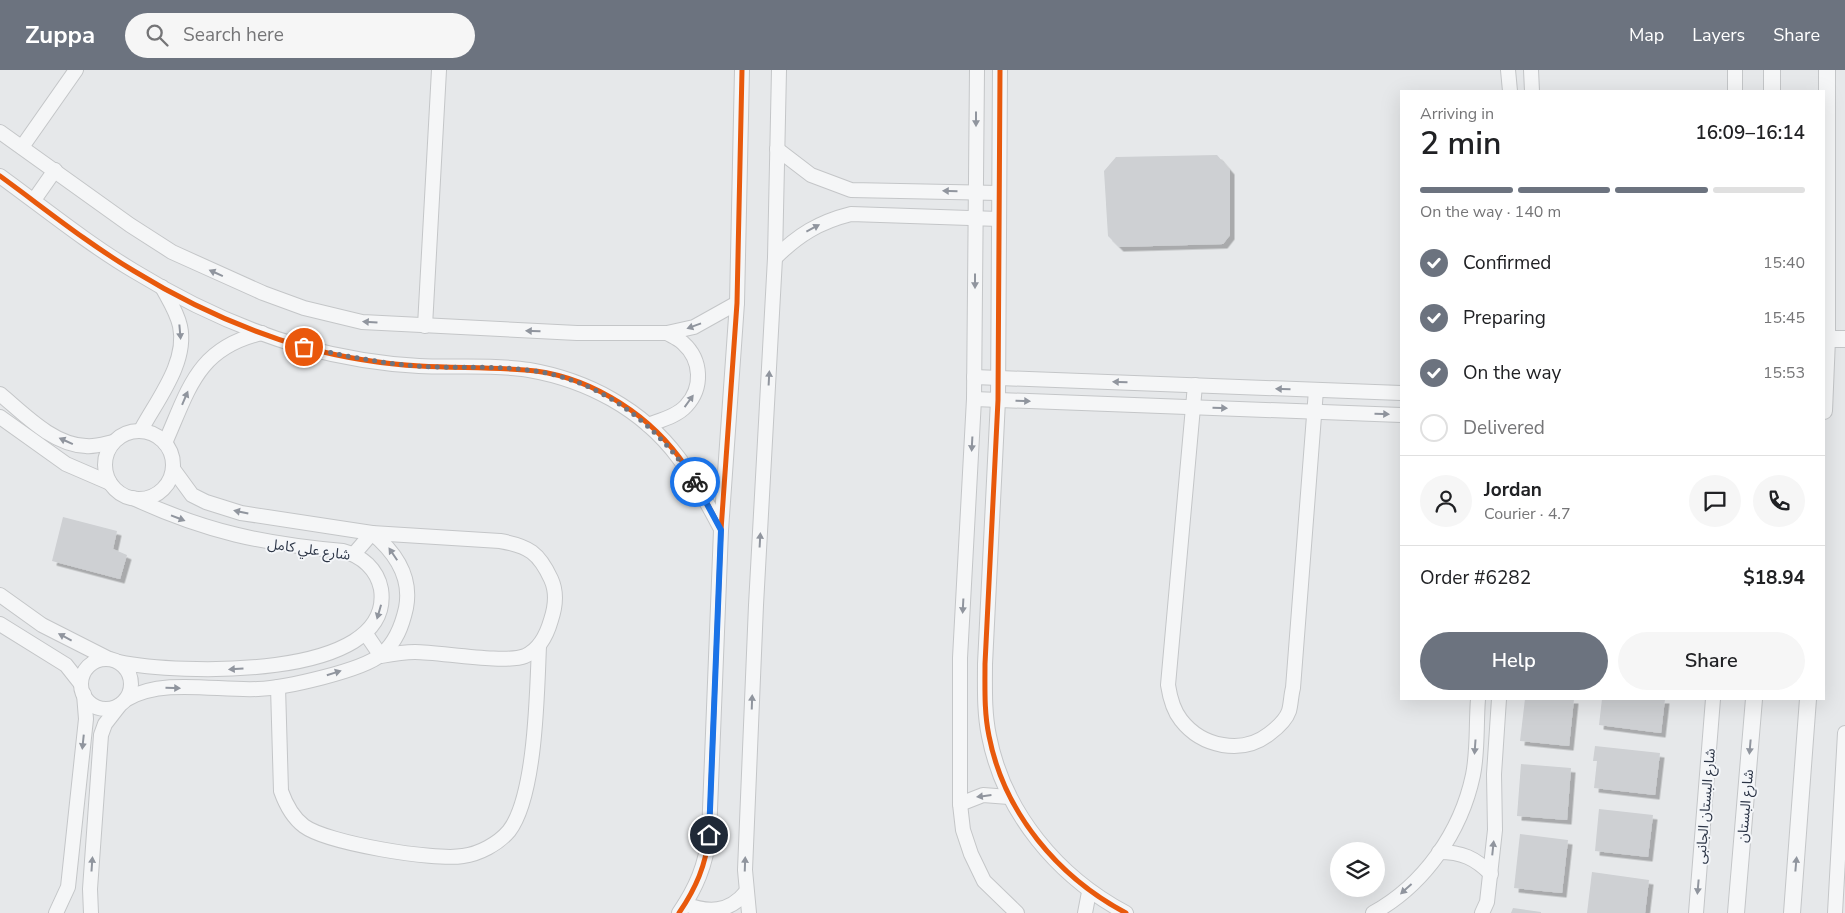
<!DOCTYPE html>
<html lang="en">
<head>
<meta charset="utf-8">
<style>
  :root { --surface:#fff; --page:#f6f6f6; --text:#202124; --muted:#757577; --line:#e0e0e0; --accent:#6c737f }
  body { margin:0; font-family:"Nunito Sans","Noto Sans Arabic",sans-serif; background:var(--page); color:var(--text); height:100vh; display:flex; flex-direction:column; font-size:19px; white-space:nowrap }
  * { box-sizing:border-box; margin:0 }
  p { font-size:16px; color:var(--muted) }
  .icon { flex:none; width:28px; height:28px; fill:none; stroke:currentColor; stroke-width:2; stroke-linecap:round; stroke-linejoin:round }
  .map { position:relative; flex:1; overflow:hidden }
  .side { position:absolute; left:1400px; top:20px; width:425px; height:610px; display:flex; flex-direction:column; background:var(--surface); border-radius:0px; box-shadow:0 5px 20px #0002 }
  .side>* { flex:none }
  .fabs { position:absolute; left:1330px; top:772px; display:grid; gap:10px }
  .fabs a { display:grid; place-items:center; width:55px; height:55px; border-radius:50%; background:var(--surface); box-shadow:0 5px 20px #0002; font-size:25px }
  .pin { position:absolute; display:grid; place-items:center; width:42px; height:42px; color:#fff; margin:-21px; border:2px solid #fff; border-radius:50%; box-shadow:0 1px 5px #0007 }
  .courier { position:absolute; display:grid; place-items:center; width:50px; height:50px; margin:-25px; border:4px solid #1a73e8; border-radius:50%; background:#fff; color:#222; box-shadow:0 1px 6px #0007 }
  .head em { font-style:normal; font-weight:600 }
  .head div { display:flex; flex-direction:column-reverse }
  .head { display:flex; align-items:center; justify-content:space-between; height:85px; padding:0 20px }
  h1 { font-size:32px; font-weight:600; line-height:38px }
  .bar { display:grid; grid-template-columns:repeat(4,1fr); gap:8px 5px; align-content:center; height:60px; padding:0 20px }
  .bar i { height:6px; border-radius:4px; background:var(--line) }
  .bar .active { background:var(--accent) }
  .bar p { grid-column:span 4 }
  .line { display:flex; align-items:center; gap:12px; padding:0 20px; border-top:1px solid var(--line) }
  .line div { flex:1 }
  .round { display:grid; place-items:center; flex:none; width:52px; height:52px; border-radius:26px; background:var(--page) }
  ol { padding:0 20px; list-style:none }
  li { display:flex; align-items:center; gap:15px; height:55px }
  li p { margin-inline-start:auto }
  li .icon { padding:5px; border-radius:50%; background:var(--accent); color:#fff; stroke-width:4 }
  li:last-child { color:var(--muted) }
  li i { width:28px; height:28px; border:2px solid var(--line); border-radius:50% }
  .button { display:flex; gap:10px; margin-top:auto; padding:10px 20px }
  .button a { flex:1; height:58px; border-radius:30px; background:var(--accent); color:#fff; font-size:20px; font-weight:600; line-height:58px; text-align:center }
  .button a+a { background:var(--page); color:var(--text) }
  header { display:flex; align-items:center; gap:30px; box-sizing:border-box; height:70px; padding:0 25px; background:var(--accent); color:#fff }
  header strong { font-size:24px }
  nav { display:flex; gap:28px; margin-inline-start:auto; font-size:18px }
  .search { width:350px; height:45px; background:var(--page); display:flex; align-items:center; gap:12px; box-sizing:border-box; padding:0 18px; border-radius:28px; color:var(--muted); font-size:19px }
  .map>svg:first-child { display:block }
</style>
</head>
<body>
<header>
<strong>Zuppa</strong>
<div class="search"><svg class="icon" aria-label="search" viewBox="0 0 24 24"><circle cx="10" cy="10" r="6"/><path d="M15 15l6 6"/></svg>Search here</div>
<nav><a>Map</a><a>Layers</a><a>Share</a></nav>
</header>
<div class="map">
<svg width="1845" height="843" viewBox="0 0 1845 843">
  <defs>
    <filter id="shadow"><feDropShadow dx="4.5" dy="4.5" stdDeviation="0" flood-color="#0004"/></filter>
  </defs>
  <rect width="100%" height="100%" fill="#e6e8ea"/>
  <g fill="#ced0d3" filter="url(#shadow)">
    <path d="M1217,85L1230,100V165L1223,174L1119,177L1108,166L1104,101L1116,87Z"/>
    <path d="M63,447L117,461L113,479L127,485L120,509L52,491Z"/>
    <path d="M1525,629H1574L1569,676L1520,671Z"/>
    <path d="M1602,629H1665L1661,663L1599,655Z"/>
    <path d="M1595,676L1660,683L1655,725L1594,718L1597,691H1593Z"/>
    <path d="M1521,694L1571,698L1567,750L1517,746Z"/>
    <path d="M1599,739L1653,745L1648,787L1595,781Z"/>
    <path d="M1520,764L1568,770L1562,823L1514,818Z"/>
    <path d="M1592,802L1649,810L1645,843H1587Z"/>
    <path d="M1513,838L1541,842V843H1511Z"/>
  </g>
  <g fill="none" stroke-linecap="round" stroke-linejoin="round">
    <g stroke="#c4c6c8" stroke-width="16">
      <g id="minor">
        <path d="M977,0L974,329L960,588V734L963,760L971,784L984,811L1017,843"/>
        <path d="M1000,0L998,330L985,594C985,618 984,642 989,666C1004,743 1058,807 1126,843"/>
        <path d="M1508,0L1510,21"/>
        <path d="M1531,0L1532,21"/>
        <path d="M1735,0V21"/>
        <path d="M0,62L130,155L172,182L263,223L304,238L362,252L577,263H667L694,257L737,233"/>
        <path d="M22,77L76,0"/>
        <path d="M777,79L811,105L851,120L999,123"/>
        <path d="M0,106C44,138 87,173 134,201C186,233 244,260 303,277C340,287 381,294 419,296C454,298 494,294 529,300C587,310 642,339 678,387C695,409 708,435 721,459"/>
        <path d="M34,130L55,100"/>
        <path d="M775,188C798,165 819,152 851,144L999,149"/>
        <path d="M425,256L439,0"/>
        <path d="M974,307L1401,323"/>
        <path d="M1195,315L1168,615C1170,628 1173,640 1181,650C1202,677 1242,685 1269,664C1277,658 1286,650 1289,641C1291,634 1291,625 1293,618L1316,320"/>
        <path d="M0,324C24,344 53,375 86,376C95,377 104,374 113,372"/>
        <path d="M974,329L1401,345"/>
        <path d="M0,347L66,394L110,413"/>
        <path d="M648,355C661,350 677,346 686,336C703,318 702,290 683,273C679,269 672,266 667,263"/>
        <path d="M141,360C157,330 188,292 180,256C177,242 169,230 162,217"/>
        <circle cx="139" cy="395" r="34"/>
        <path d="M165,373C189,319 197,278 262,263"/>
        <path d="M354,484L372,463L500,471C529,476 539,483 551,509C557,522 555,538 551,550C547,564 539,580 525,586C505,594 440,582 415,582C403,582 392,584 381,586L366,564"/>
        <path d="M0,525L42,555L109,589"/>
        <path d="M0,554L66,595L81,614"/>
        <circle cx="106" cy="614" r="25"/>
        <path d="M119,592C174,604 395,612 381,519C377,499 362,486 343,481C264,474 206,462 133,428"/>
        <path d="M278,617L281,721C286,735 292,747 304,756C327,773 434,791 463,786C479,784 498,774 509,761C536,726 537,621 539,576"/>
        <path d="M127,629C163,608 217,621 258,619C284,618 362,601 382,584C396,572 402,556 406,538C412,507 395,482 372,463L241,443L206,432L192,425L173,399"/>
        <path d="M960,734L983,725L1009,727"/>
        <path d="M1439,782C1462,782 1475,788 1491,804"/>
        <path d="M685,834C708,843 729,843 746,822"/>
        <path d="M56,843L68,817L86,649L84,624"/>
        <path d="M91,843L90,819L101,665L105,654L119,636"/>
        <path d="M679,843C696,818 706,795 709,765L721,460L737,233L742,0"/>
        <path d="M749,843L745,800L756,535L775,188L779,0"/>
        <path d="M1085,843L1089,822"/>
        <path d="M1373,843C1424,815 1461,762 1473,705C1478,680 1476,654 1478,629"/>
        <path d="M1482,843L1487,832L1495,760L1494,704L1499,629"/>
        <path d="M1696,843L1713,629"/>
        <path d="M1835,843L1845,663"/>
      </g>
    </g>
    <g stroke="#c4c6c8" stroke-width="18">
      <g id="tertiary">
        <path d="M1772,0V21"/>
        <path d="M1827,269H1845"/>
        <path d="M1824,341L1827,269V0"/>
        <path d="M1736,843L1754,629"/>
        <path d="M1792,843L1808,629"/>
      </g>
    </g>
    <use href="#minor" stroke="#f5f6f7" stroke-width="14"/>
    <use href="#tertiary" stroke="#f5f6f7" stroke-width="16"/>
    <g stroke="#f4f6f9" stroke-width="8">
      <g id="cycleway">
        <path d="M1000,0L998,330L985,594C985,618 984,642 989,666C1004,743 1058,807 1126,843"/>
        <path d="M0,106C44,138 87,173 134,201C186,233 245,260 303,277C341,287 381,294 420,296C455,298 490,297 525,300C584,304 644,340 679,387C696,410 708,435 721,460"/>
        <path d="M679,843C696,818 706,795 709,765L721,460L737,233L742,0"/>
      </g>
    </g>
    <use href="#cycleway" stroke="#e8590c" stroke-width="5"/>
  </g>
  <defs><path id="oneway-solid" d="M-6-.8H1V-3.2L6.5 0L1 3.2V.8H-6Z" transform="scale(1.25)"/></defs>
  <g fill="#90959e">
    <use href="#oneway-solid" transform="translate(976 49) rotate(90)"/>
    <use href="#oneway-solid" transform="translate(950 121) rotate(-179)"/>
    <use href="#oneway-solid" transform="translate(813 158) rotate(-28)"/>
    <use href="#oneway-solid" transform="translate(216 203) rotate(-156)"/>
    <use href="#oneway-solid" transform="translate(975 211) rotate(90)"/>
    <use href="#oneway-solid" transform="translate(370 252) rotate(-176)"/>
    <use href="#oneway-solid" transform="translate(694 256) rotate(160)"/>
    <use href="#oneway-solid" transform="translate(533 261) rotate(-178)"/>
    <use href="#oneway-solid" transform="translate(180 262) rotate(85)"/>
    <use href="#oneway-solid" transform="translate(769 308) rotate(-87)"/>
    <use href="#oneway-solid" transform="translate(1120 312) rotate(-178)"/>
    <use href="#oneway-solid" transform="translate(1283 319) rotate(-178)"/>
    <use href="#oneway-solid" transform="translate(185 328) rotate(-67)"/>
    <use href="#oneway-solid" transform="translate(689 331) rotate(-54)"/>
    <use href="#oneway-solid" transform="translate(1023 331) rotate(2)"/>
    <use href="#oneway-solid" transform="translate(1220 338) rotate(2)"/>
    <use href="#oneway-solid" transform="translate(1382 344) rotate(2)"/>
    <use href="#oneway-solid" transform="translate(66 371) rotate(-156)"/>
    <use href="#oneway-solid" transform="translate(972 374) rotate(93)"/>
    <use href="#oneway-solid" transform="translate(241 442) rotate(-168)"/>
    <use href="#oneway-solid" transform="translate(178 448) rotate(21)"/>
    <use href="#oneway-solid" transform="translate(760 470) rotate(-87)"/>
    <use href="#oneway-solid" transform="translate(393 484) rotate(-124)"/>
    <use href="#oneway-solid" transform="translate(963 536) rotate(93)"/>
    <use href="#oneway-solid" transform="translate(379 542) rotate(106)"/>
    <use href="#oneway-solid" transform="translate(65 567) rotate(-152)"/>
    <use href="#oneway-solid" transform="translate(236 599) rotate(177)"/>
    <use href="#oneway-solid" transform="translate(334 603) rotate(-17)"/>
    <use href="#oneway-solid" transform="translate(173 618) rotate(1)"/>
    <use href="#oneway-solid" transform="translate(752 632) rotate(-88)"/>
    <use href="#oneway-solid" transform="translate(83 672) rotate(96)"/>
    <use href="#oneway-solid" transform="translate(1475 677) rotate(94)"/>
    <use href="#oneway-solid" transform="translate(1750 677) rotate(95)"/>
    <use href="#oneway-solid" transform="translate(984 726) rotate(173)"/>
    <use href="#oneway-solid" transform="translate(1493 778) rotate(-84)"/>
    <use href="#oneway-solid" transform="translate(92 794) rotate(-86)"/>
    <use href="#oneway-solid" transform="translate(745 794) rotate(-88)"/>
    <use href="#oneway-solid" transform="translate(1796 794) rotate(-85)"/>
    <use href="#oneway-solid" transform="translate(1698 817) rotate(95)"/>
    <use href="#oneway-solid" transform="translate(1406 819) rotate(138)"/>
  </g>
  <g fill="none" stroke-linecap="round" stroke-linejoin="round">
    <path stroke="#6c737f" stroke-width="5" stroke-dasharray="0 9" d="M304,277C342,285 378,293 417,296C453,299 490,295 527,300C599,308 656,353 695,412"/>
    <path stroke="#1a73e8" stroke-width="6" d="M695,412L721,460L709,765"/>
  </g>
  <g text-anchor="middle" stroke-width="4" stroke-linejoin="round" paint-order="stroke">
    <g font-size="14" fill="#2b3445" stroke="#f4f6f9">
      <text transform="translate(309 479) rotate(8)" y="5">شارع علي كامل</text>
      <text transform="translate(1705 736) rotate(-85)" y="5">شارع البستان الجانبى</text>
      <text transform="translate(1745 736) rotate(-85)" y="5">شارع البستان</text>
    </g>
  </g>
</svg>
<div class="fabs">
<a><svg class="icon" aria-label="layers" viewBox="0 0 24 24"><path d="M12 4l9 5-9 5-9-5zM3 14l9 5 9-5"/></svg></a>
</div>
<div class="pin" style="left:304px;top:277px;background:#ea580c"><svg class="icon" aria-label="bag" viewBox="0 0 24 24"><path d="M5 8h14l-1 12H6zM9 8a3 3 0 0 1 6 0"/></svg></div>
<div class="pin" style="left:709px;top:765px;background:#1f2937"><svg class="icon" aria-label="home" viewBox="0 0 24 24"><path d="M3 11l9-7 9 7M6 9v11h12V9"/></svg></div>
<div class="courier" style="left:695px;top:412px"><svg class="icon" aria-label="bike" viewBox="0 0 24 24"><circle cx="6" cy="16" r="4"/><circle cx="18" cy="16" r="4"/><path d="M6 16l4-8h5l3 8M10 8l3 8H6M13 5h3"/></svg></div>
<section class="side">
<div class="head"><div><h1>2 min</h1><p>Arriving in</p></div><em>16:09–16:14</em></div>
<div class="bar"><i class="active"></i><i class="active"></i><i class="active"></i><i></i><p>On the way · 140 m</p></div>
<ol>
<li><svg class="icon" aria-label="check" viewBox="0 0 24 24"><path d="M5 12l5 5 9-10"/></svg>Confirmed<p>15:40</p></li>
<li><svg class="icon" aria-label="check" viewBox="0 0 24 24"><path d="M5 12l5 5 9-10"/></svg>Preparing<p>15:45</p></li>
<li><svg class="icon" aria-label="check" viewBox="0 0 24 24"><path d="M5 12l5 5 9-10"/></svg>On the way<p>15:53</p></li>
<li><i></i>Delivered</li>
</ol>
<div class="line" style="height:90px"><a class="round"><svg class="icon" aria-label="person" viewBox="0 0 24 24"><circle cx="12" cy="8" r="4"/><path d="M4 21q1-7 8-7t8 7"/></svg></a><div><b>Jordan</b><p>Courier · 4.7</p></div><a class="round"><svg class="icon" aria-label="chat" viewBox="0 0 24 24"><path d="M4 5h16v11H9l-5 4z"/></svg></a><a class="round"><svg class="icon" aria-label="phone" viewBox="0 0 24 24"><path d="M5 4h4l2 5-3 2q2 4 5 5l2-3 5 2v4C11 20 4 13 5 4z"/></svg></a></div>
<div class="line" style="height:65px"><div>Order #6282</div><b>$18.94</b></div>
<div class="button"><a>Help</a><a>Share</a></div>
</section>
</div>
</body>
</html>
